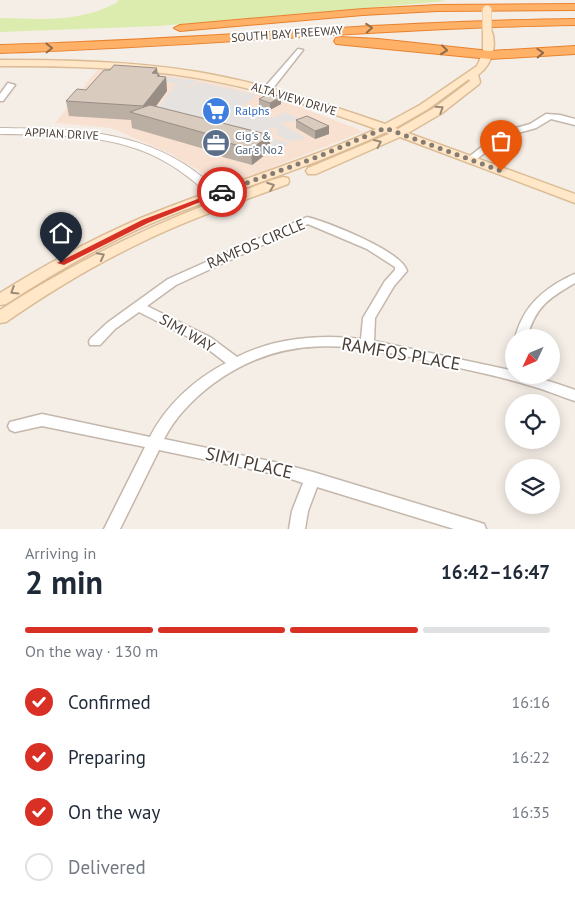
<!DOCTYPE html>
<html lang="en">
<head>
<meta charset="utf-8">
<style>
  :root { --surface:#fff; --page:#f6f6f7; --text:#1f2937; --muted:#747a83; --line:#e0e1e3; --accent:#d93025 }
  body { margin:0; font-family:"PT Sans",sans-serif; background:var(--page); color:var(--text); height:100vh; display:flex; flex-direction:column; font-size:19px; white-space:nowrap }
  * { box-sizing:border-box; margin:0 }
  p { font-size:16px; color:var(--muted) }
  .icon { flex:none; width:28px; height:28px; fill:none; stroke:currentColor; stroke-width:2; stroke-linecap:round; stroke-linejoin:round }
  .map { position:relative; height:529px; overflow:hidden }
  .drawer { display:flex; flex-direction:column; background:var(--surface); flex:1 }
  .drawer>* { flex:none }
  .needle { width:32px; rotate:226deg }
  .controls { position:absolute; left:505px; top:329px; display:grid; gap:10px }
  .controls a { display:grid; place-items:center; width:55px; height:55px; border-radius:50%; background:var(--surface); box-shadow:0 2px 12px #0003; font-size:25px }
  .pin { position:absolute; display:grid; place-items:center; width:42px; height:42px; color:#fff; margin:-51px -21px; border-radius:50% 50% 50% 0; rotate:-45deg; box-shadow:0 0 5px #0007 }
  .pin .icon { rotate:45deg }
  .courier { position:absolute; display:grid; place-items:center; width:50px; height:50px; margin:-25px; border:4px solid #d93025; border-radius:50%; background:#fff; color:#222; box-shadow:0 1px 6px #0007 }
  .headline em { font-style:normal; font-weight:700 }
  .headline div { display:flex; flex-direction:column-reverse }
  .headline { display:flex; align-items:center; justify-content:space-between; height:85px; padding:0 25px }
  h1 { font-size:32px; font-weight:700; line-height:38px }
  .bar { display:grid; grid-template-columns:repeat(4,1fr); gap:8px 5px; align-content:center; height:60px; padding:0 25px }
  .bar i { height:6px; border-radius:4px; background:var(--line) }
  .bar .on { background:var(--accent) }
  .bar p { grid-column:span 4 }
  ol { padding:0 25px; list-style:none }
  li { display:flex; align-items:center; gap:15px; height:55px }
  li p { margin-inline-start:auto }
  li .icon { padding:5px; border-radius:50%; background:var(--accent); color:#fff; stroke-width:4 }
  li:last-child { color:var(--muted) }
  li i { width:28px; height:28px; border:2px solid var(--line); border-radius:50% }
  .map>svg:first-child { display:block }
</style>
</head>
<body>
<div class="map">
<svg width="575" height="529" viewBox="0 0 575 529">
  <rect width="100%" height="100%" fill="#f5eee7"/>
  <path fill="#f8e1d1" d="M98,69L165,74L225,85L289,103L358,129L362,132L233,183L216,181L171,154L111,128L55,123Z"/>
  <path fill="#dbecae" d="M118,0H440L447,1L159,26L0,32V18C43,19 79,23 118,2Z"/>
  <path fill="#e6e2e0" d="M124,72L184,79L183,81L187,79L197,81L187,88L192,90L190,88L198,82L257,95L238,110L273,118L285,112L299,119L286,123L282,121L283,125L306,138L297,141L287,140L276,134L278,130L271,127L268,130H273V132L265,136L290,143L278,149L277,151H274L152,117L174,86L179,85Z"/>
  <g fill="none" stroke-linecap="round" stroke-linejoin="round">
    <g stroke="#c4b7ac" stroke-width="3">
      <g id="minor">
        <path d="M298,49L303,50L270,92H264V88Z"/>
        <path d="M8,83L15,85L3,101H0V94Z"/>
        <path d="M546,114L560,115L575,119V125L551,119L536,128L511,135L500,141L473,162L470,163L465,160L494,137L505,131L530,124Z"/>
        <path d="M307,217C327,222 402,251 407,271L394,286L375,318L374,341L510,370L514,371V375C535,375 555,383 575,390V401C559,396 544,389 528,385C496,375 462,369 429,361C349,344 285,332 214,383C194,398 175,417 164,439L279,463L313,472L478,522L484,524L486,529H454L317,487L308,511L305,529H289L292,511L303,483L279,475L159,450L120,529H104L145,447L42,426L15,432L10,430L8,426L10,422L42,414L150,437C166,405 195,379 226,363L200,343L139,312L115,329L100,345H90L89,342L90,339L107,323L168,279ZM308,224L367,249L395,267V270L385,281L363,318L361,339C320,334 274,338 237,357L210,337L147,306L176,285Z"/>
        <path d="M575,274V283C549,298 535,307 527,338H515C522,312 535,297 557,283C563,280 569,276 575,274Z"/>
      </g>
    </g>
    <g stroke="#c4b7ac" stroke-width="2">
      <path id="tertiary" d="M0,128C75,129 144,129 205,179C214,186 224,193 231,202L229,205H221C204,190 188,175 169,164C119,133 57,135 0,134Z"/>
    </g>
    <g stroke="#dbbc96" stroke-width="3">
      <g id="secondary">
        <path d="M487,26L490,27C498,44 493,64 478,75L480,82L479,84L442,113L408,133L575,194V203L400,137L316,174H308L306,171L308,168L389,134L386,132C310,168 229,191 152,223C101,245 53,274 6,304L0,305V293C45,265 92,239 141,218C218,186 299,164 376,129C317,108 258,88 197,78C132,67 66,66 0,66V60C66,60 132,61 198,72C262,83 324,103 385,124L420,105L477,66L483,52V29ZM469,79L470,81L434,108L398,129L395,128L428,109Z"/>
        <path d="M283,177L288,178L289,181L288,184C237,203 186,220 138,244C92,266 48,293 6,322L0,323V310C70,265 143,228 222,199C242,192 262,182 283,177Z"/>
      </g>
    </g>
    <g stroke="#e8822e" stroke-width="2">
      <g id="motorway">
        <path d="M575,4V10L437,11L363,15L180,31L174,28L180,25L363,9L437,5Z"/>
        <path d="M575,19V25C383,28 192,47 0,53V45C192,40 383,21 575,19Z"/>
        <path d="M340,37L378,39L490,51L575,46V54L490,59L336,44L334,41L336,38Z"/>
      </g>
    </g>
    <use href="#minor" fill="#fff" fill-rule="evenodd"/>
    <use href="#tertiary" fill="#fff" fill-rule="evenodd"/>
    <use href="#secondary" fill="#ffe7c7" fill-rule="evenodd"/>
    <use href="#motorway" fill="#ffb168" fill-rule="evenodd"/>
    <g stroke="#dbbc96" stroke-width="10" stroke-linecap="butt">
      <path id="secondary-bridge" d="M487,10V29"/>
    </g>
    <use href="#secondary-bridge" stroke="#ffe7c7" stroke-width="9"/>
  </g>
  <g fill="#bbafa4">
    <path d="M110,70L159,74L160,76L166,77L167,91L156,106L270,151L252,165L208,153V150L132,128L131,120L69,116L66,101L86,90Z"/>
    <path d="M259,99L281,104L270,110L259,107Z"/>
    <path d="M296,120L329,126V134L315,139L296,128Z"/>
  </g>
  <g fill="#998e86">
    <path d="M157,68L158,75L159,74L161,84L166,77L167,91L148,117L145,116L143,106L152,73Z"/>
    <path d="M281,97V104L270,110V103Z"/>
    <path d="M329,126V134L315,139V131Z"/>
    <path d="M270,135V151L252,165L251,149Z"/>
  </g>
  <g fill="#dacbbf" stroke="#998e86">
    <path d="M114,65L157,68L152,73L159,74L157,76L166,77L143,106L66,101L77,89L86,90L104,70H110Z"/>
    <path d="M270,93L281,97L270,103L259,99Z"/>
    <path d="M150,105L270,135L251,149L207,137L208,134L130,112Z"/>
    <path d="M307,116L329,126L315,131L296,120Z"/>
  </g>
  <defs><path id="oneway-chevron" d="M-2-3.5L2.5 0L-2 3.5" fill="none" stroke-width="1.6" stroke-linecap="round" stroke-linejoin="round" transform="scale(1.25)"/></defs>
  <g stroke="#926c4a">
    <use href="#oneway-chevron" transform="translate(369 28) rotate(-4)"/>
    <use href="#oneway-chevron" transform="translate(49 48) rotate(-1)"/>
    <use href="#oneway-chevron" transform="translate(444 50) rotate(6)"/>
    <use href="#oneway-chevron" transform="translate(540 53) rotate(-2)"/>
  </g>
  <g stroke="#9b8a77">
    <use href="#oneway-chevron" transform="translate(440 109) rotate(-33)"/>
    <use href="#oneway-chevron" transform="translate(378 143) rotate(-25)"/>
    <use href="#oneway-chevron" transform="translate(271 186) rotate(-20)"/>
    <use href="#oneway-chevron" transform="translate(101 256) rotate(-28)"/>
    <use href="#oneway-chevron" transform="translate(14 291) rotate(148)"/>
  </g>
  <path fill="#d93025" d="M219,191L225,192L148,223L64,265L57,263L142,220Z"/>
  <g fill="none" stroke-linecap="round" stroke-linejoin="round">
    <path stroke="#857c74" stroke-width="5" stroke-dasharray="0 9" d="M222,192L320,156L385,128L501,171"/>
  </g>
  <defs>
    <g id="supermarket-disc" transform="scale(1.4375)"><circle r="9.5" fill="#3f7fe0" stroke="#fff"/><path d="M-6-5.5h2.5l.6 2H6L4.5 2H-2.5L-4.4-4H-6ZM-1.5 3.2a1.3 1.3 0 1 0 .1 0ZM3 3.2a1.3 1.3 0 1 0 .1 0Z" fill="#fff"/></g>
    <g id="office-disc" transform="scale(1.4375)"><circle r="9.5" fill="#5c6f8a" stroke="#fff"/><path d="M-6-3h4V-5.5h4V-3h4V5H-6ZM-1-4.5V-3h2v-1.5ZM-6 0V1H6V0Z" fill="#fff"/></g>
  </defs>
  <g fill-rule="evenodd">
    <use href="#supermarket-disc" x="216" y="111"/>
    <use href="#office-disc" x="216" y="143"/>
  </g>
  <g text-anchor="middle" stroke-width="4" stroke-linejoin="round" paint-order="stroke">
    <g font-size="12" fill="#493e36" stroke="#fff">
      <text transform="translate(287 34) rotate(-4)" y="4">SOUTH BAY FREEWAY</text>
      <text transform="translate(294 99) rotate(17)" y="4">ALTA VIEW DRIVE</text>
      <text transform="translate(62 134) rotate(3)" y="4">APPIAN DRIVE</text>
    </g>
    <g font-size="12" fill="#366cbe" stroke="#fff" text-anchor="start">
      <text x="235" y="115">Ralphs</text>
    </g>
    <g font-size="12" fill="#4e5e75" stroke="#fff" text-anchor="start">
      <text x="235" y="140">Cig's &amp;<tspan x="235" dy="14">Gar's No2</tspan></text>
    </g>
    <g font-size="15" fill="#493e36" stroke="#fff">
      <text transform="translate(256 244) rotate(-23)" y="5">RAMFOS CIRCLE</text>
      <text transform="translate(187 333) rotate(30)" y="5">SIMI WAY</text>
    </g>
    <g font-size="18" fill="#493e36" stroke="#fff">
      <text transform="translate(401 354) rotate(10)" y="6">RAMFOS PLACE</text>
      <text transform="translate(249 463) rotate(13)" y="6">SIMI PLACE</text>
    </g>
  </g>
</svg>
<div class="controls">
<a><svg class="needle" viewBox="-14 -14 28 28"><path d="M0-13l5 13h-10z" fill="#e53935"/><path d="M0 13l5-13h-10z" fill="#747a83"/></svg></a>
<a><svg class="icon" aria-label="locate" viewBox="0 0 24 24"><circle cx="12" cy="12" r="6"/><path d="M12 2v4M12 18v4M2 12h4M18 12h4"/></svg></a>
<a><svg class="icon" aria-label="layers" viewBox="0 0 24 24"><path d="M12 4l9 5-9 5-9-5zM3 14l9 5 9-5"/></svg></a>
</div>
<div class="pin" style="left:501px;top:171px;background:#ea580c"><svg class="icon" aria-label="bag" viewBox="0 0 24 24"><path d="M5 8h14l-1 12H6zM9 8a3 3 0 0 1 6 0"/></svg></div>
<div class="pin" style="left:61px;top:263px;background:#1f2937"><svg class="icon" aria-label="home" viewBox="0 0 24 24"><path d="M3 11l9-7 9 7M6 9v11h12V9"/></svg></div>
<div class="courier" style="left:222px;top:192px"><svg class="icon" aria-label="car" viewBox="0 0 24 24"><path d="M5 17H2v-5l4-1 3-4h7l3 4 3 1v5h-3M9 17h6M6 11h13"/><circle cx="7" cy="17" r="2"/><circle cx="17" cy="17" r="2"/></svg></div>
</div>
<section class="drawer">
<div class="headline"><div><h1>2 min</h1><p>Arriving in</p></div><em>16:42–16:47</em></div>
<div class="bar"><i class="on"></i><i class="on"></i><i class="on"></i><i></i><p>On the way · 130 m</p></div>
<ol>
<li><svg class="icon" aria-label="check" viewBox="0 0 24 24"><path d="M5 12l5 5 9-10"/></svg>Confirmed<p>16:16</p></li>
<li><svg class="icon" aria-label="check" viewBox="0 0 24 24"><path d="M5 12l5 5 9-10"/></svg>Preparing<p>16:22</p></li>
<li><svg class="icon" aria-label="check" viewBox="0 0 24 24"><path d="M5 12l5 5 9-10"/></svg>On the way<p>16:35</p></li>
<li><i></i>Delivered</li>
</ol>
</section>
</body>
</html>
